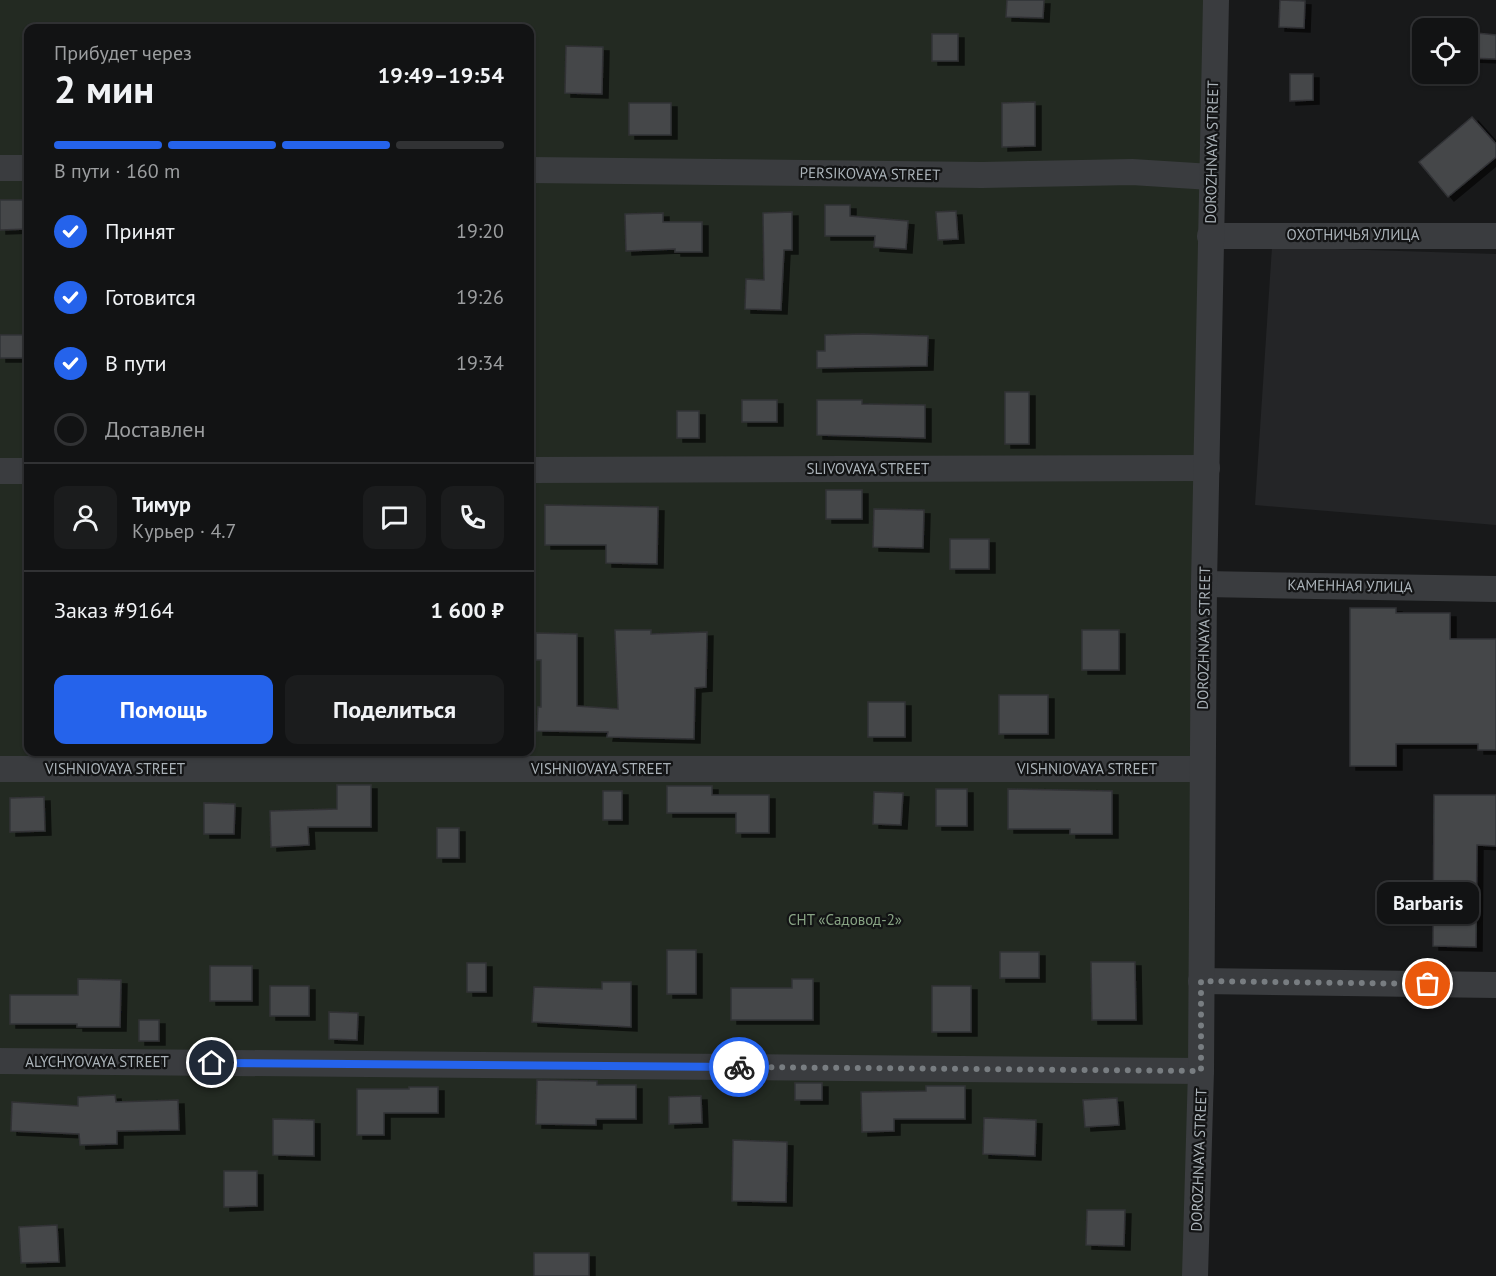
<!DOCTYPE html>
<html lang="ru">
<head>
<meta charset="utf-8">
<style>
  :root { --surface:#121314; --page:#1b1c1d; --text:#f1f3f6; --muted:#9c9ea0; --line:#313234; --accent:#2563eb }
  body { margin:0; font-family:"PT Sans",sans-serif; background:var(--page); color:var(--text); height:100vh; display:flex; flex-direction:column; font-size:22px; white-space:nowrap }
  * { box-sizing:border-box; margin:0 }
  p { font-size:20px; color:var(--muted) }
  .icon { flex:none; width:33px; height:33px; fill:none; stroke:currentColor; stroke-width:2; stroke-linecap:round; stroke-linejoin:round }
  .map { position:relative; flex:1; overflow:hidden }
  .side { position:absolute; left:24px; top:24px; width:510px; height:732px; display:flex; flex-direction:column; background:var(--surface); border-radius:12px; box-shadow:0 2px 4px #0004,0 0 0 2px var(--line) }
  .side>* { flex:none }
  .controls { position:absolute; left:1412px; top:18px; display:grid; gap:12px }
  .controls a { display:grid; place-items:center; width:66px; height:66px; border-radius:12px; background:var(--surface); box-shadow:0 2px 4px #0004,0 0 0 2px var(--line); font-size:30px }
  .pin { position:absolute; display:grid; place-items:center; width:51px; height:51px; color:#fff; margin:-26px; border:3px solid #fff; border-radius:50%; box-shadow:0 2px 6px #0007 }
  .courier { position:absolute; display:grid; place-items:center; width:60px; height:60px; margin:-30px; border:4px solid #2563eb; border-radius:50%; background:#fff; color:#222; box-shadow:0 2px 8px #0007 }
  .bubble { position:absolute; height:42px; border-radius:12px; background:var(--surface); box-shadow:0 2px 4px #0004,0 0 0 2px var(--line); font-size:20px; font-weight:600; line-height:42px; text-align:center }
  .head em { font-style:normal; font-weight:600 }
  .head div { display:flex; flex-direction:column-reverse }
  .head { display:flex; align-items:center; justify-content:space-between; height:102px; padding:0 30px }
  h1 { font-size:39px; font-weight:600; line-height:45px }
  .bar { display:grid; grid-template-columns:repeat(4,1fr); gap:9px 6px; align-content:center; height:72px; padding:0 30px }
  .bar i { height:8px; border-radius:4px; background:var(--line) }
  .bar .selected { background:var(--accent) }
  .bar p { grid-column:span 4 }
  .line { display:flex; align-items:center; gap:15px; padding:0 30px; border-top:2px solid var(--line) }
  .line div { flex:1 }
  .round { display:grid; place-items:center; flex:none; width:63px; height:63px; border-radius:12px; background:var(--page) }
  ol { padding:0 30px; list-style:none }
  li { display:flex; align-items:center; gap:18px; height:66px }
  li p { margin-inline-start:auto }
  li .icon { padding:6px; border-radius:50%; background:var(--accent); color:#fff; stroke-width:4 }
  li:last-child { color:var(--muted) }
  li i { width:33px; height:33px; border:3px solid var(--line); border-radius:50% }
  .cta { display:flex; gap:12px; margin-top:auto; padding:12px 30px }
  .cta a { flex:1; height:69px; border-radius:12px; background:var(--accent); color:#fff; font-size:24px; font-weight:600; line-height:69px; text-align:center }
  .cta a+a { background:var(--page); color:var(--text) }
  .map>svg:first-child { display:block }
</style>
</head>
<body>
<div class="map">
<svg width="1496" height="1276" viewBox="0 0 1496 1276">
  <defs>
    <filter id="shadow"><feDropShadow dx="6" dy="4" stdDeviation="0" flood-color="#0009"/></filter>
  </defs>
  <rect width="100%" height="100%" fill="#18191a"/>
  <path fill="#242527" d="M1272,247L1496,254V525L1255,505Z"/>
  <path fill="#232a22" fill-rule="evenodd" d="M0,0H1216L1195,1276H0ZM28,28H530V752H28Z"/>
  <g fill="#45474a" stroke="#323336" stroke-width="1.5" filter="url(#shadow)">
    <path d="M1007,0H1044L1043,18L1006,17Z"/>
    <path d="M1280,0L1305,1L1304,28L1279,27Z"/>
    <path d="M1467,32L1496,35V59L1467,58Z"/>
    <rect x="932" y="34" width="26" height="27"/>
    <path d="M566,46L603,47L602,94L565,93Z"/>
    <path d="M1290,74H1313V100L1290,101Z"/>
    <path d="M1035,102V146L1002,147V103Z"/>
    <rect x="629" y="103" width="42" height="32"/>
    <path d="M1472,117L1496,144V157L1448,197L1419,162Z"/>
    <path d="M0,200H28V229L0,230Z"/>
    <path d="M825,205H850V216L908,221L906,249L874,247L875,236H825Z"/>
    <path d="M956,211L958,239L938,240L936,212Z"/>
    <path d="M792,212V250H784L781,310L745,309L746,279L764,280L763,213Z"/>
    <path d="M663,213V222H702V252H675V249L626,251L625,214Z"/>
    <path d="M863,334L928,336L927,366L817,368V351H825V335Z"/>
    <rect x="0" y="335" width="28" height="23"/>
    <rect x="1005" y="392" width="24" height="52"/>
    <rect x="742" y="400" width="35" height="22"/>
    <path d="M817,400H862V404L925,405V438L817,435Z"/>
    <rect x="677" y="411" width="22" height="27"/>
    <rect x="826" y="490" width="36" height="29"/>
    <path d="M545,505L658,507L657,564L606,563V545H545Z"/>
    <path d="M874,509L924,510L923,548L873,547Z"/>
    <rect x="950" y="539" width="39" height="30"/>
    <path d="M1350,608H1396V613H1450V639H1496V750H1478V744H1396V766H1350Z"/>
    <path d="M615,630H651V634L707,632L706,687L695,688L694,739L607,737L608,732L537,731L538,707H541V660H536V633L577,634V706L618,709Z"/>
    <rect x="1082" y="630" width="37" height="40"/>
    <rect x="999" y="695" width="49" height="39"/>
    <rect x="868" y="702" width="37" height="35"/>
    <path d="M337,785H371V827H308L309,845L271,847L270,811L337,809Z"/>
    <path d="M667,786H712V795H769V833H736V813H667Z"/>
    <rect x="936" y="789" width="31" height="37"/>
    <path d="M1008,789L1112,791V834H1070V829H1008Z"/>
    <rect x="603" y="791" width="19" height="29"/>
    <path d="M874,792L903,793L901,825L873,824Z"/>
    <path d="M1434,795H1496V846L1477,845L1476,947L1433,946Z"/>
    <path d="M44,797L45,831L10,832V798Z"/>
    <path d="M204,803L235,804L234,834H204Z"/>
    <rect x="437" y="828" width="22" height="30"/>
    <rect x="667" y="950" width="29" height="44"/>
    <rect x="1000" y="952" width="39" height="26"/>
    <path d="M1091,962H1135L1136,1020H1092Z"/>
    <rect x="467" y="963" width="19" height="29"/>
    <rect x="210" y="966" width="42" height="35"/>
    <path d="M78,979L121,980L120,1027H77V1024H10V995H78Z"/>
    <path d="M792,979H813V1020H731V988H792Z"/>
    <path d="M602,982H631V1027L532,1022L534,987L602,989Z"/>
    <rect x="270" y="986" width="39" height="30"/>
    <rect x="932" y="986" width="39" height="46"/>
    <path d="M329,1012L358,1013L357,1040L329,1039Z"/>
    <rect x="139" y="1020" width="20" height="21"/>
    <path d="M537,1080L597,1081V1085H636V1119H596V1125L536,1124Z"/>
    <rect x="795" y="1083" width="27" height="17"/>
    <path d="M926,1086H965V1119H894V1131L862,1132L861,1092L926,1091Z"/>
    <path d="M409,1087H438V1113H384V1135H357V1089H409Z"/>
    <path d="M115,1095L116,1102L178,1100L179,1130L117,1131V1144L80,1145L79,1134L11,1131L12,1102L78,1106V1097Z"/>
    <path d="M701,1096L702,1123L669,1124V1097Z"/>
    <path d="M1117,1098L1119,1125L1085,1127L1083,1100Z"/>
    <path d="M984,1118L1036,1120L1035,1156L983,1154Z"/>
    <path d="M273,1119L314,1120V1156L273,1155Z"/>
    <path d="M733,1140L787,1142L786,1202L732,1201Z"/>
    <path d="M224,1171H257V1206L224,1207Z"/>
    <path d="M1087,1210H1125L1124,1246L1086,1245Z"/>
    <path d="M57,1225L59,1262L21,1263L19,1227Z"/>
    <rect x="534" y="1253" width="55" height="23"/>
  </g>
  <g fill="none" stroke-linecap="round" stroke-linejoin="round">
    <g stroke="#3a3c3f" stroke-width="26">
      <path d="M0,168H28"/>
      <path d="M530,170L982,175L1132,172L1211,177"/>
      <path d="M1210,236H1496"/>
      <path d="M530,470L1207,468"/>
      <path d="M0,471H28"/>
      <path d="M1204,584L1496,589"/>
      <path d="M0,769H1202"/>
      <path d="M1201,981L1496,985"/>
      <path d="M0,1061L1201,1071"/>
      <path d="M1195,1276L1201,1071L1204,584L1216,0"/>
    </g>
  </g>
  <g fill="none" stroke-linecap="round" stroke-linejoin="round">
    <path stroke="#787d81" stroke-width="6" stroke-dasharray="0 10.8" d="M739,1067L1201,1071V981L1428,984"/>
    <path stroke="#2563eb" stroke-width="8" d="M212,1063L739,1067"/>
  </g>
  <g text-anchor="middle" stroke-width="4.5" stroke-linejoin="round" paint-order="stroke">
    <g font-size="15" fill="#abb3b9" stroke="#131415">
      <text transform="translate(1212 152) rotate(-89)" y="5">DOROZHNAYA STREET</text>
      <text transform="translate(870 174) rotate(1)" y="5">PERSIKOVAYA STREET</text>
      <text x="1353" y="240">ОХОТНИЧЬЯ УЛИЦА</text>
      <text x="868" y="474">SLIVOVAYA STREET</text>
      <text transform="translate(1350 586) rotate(1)" y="5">КАМЕННАЯ УЛИЦА</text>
      <text transform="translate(1204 638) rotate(-89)" y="5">DOROZHNAYA STREET</text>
      <text x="115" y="774">VISHNIOVAYA STREET</text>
      <text x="601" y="774">VISHNIOVAYA STREET</text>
      <text x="1087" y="774">VISHNIOVAYA STREET</text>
      <text x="97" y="1067">ALYCHYOVAYA STREET</text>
      <text transform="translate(1199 1160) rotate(-88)" y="5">DOROZHNAYA STREET</text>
    </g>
    <g font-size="15" fill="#88a384" stroke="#131415">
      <text x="845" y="925">СНТ «Садовод-2»</text>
    </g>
  </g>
</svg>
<div class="controls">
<a><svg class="icon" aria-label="locate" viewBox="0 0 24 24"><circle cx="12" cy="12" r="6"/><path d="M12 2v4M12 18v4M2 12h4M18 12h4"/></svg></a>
</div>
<div class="pin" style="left:1428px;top:984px;background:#ea580c"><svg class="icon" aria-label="bag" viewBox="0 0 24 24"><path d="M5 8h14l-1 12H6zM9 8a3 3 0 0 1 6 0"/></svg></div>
<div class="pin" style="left:212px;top:1063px;background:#1f2937"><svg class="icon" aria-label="home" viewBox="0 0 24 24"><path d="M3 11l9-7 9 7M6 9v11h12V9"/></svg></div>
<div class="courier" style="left:739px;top:1067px"><svg class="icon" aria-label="bike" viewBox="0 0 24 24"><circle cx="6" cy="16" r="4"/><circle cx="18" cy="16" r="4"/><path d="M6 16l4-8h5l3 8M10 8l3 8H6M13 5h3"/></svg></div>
<div class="bubble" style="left:1377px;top:882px;width:102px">Barbaris</div>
<section class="side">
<div class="head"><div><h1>2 мин</h1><p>Прибудет через</p></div><em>19:49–19:54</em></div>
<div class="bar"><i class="selected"></i><i class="selected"></i><i class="selected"></i><i></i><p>В пути · 160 m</p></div>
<ol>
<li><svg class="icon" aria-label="check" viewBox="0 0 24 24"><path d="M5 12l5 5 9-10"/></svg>Принят<p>19:20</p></li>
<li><svg class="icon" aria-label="check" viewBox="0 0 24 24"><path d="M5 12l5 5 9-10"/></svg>Готовится<p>19:26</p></li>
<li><svg class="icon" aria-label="check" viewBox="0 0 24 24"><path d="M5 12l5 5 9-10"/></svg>В пути<p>19:34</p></li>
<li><i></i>Доставлен</li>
</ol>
<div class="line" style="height:108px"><a class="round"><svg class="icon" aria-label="person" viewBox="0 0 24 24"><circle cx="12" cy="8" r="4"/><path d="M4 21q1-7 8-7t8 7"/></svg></a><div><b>Тимур</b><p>Курьер · 4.7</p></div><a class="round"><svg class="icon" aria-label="chat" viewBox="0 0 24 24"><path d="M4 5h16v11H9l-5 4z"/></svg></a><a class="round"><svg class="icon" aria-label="phone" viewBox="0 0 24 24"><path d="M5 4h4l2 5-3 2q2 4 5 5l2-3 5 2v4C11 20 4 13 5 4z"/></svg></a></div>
<div class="line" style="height:78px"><div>Заказ #9164</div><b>1 600 ₽</b></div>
<div class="cta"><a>Помощь</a><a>Поделиться</a></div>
</section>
</div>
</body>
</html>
